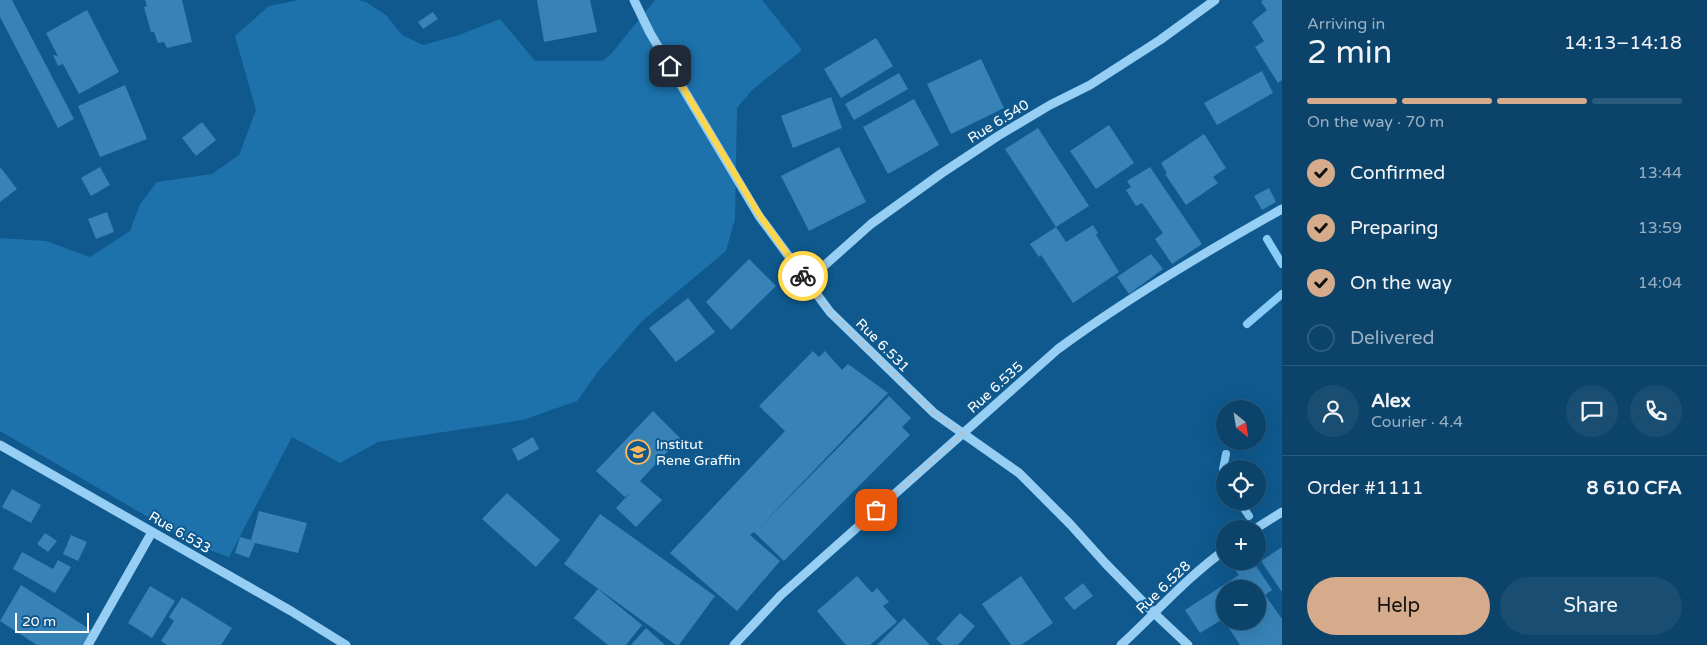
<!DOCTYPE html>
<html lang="en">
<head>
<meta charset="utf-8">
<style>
  :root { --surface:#0b436a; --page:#194e72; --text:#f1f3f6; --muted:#9ab0c1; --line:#2b5c7e; --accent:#d6ab8b }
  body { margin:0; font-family:"Varela Round",sans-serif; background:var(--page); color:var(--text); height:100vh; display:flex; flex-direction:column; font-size:19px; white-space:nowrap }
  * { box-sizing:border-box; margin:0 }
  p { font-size:16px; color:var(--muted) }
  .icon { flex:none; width:28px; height:28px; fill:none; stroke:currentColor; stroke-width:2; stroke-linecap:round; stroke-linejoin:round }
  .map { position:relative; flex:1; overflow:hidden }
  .details { display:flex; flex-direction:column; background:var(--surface); width:425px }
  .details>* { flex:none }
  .needle { width:32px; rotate:150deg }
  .controls { position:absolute; left:1216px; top:400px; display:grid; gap:10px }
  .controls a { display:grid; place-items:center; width:50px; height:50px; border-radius:50%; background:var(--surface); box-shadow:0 5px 20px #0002,0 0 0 1px var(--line); font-size:25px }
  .scale { position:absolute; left:15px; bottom:12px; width:74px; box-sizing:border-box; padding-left:5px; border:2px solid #fff; border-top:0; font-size:14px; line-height:18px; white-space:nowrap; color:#fff; -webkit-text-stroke:4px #0f598e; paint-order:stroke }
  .pin { position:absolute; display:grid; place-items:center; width:42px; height:42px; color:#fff; margin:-21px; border-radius:10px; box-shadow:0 2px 8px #0006 }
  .courier { position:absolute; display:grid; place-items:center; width:50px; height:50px; margin:-25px; border:4px solid #ffd54a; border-radius:50%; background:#fff; color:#222; box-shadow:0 1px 6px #0007 }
  .summary em { font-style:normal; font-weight:600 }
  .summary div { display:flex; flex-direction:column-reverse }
  .summary { display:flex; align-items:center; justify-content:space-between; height:85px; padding:0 25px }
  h1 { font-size:32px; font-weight:600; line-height:38px }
  .bar { display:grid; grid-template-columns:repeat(4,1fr); gap:8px 5px; align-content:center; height:60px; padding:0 25px }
  .bar i { height:6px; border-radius:4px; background:var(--line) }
  .bar .selected { background:var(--accent) }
  .bar p { grid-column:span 4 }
  .line { display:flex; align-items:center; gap:12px; padding:0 25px; border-top:1px solid var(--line) }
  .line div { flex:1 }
  .round { display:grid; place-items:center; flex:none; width:52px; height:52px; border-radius:26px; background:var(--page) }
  ol { padding:0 25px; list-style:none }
  li { display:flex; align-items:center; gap:15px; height:55px }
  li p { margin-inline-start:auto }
  li .icon { padding:5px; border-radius:50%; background:var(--accent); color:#111; stroke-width:4 }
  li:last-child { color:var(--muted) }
  li i { width:28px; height:28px; border:2px solid var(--line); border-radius:50% }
  .button { display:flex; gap:10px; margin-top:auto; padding:10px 25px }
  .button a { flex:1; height:58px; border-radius:30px; background:var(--accent); color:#111; font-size:20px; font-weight:600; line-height:58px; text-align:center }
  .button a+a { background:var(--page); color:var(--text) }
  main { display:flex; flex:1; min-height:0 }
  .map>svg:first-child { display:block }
</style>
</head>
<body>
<main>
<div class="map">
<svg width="1282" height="645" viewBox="0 0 1282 645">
  <rect width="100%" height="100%" fill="#0f598e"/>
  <path fill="#1d72ac" d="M299,0H358L366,2L386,15L402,35L423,45L459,35L500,19L535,61H602L611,54L655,0H762L802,50L752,90L737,108L735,219L726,251L641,322L597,373L577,401L523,420L378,442L340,463L292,437L229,557L198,546L0,431V238L46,241L90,257L130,231L140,204L157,182L212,174L239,155L256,110L235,36L269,6Z"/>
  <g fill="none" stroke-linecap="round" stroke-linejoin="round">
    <g stroke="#88ccf7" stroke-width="8">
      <path d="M1267,239L1282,264"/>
      <path d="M1247,324L1282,294"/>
      <path d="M1225,473L1223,469L1226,454"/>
      <path d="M1239,501L1249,516"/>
    </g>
  </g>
  <g fill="#3783b8" fill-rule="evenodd">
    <path d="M0,0H12L74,119L58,128L0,17Z"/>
    <path d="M145,0H182L192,42L167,48L164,42L158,43L154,32H151L144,7L147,6Z"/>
    <path d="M537,0H590L597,32L544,42Z"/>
    <path d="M1263,0H1282V80L1278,83L1255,47L1264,41L1252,22L1267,10L1261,2Z"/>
    <path d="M87,10L119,72L79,94L63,64L58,66L53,55L58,56L46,33Z"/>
    <path d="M433,12L438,19L423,29L418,22Z"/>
    <path d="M876,38L893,66L841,98L824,69Z"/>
    <path d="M981,59L1004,108L951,134L927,84Z"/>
    <path d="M1262,71L1273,93L1217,125L1204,103Z"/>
    <path d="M899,73L908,89L854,120L845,104Z"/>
    <path d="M125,85L147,139L100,157L78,106Z"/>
    <path d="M831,97L842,128L793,148L781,116Z"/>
    <path d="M914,99L939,145L888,174L863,127Z"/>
    <path d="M202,122L216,140L196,156L182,138Z"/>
    <path d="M1109,125L1134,163L1096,189L1070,151Z"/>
    <path d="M1038,128L1089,206L1056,227L1005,149Z"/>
    <path d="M1204,134L1226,168L1213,177L1218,183L1186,205L1165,174L1167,173L1161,163Z"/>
    <path d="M839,147L866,202L809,231L781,176Z"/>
    <path d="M0,167L17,189L0,202Z"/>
    <path d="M100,167L110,185L91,196L81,178Z"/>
    <path d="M1150,167L1202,244L1172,264L1155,239L1163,233L1142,203L1136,206L1126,190L1131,187L1127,181Z"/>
    <path d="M1269,188L1276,202L1262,210L1254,196Z"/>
    <path d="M107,212L114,232L96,239L88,219Z"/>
    <path d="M1093,225L1098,233L1096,235L1119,272L1073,303L1041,255L1039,257L1030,244L1056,227L1066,242Z"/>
    <path d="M1151,254L1163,269L1129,294L1117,277Z"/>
    <path d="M749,259L776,286L731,330L706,302Z"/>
    <path d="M688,298L715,332L676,362L649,328Z"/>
    <path d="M813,351L819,357L825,351L842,370L848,364L888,393L759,528L889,396L911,418L902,427L910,435L784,561L754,532L750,535L780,561L737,611L670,553L785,431L759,406Z"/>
    <path d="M653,411L680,438L640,481L662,500L636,527L616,508L630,493L625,497L596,471Z"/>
    <path d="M533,437L539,449L518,461L512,449Z"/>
    <path d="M12,489L41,505L31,523L2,507Z"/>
    <path d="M507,493L560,540L536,567L482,519Z"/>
    <path d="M259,511L307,523L298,553L255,543L249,558L235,553L240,537L251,540Z"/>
    <path d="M600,514L715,596L679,645H676L564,564Z"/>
    <path d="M45,533L57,541L48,552L37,544Z"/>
    <path d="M71,535L87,542L78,561L63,554Z"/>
    <path d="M1282,547V592L1261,561Z"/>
    <path d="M22,552L53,569L58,560L71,567L55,593L13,569Z"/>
    <path d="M1248,561H1253L1272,590L1265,595L1282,619V645H1240L1223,619L1200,633L1185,610L1239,575L1235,570ZM1225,589H1258V621H1225Z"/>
    <path d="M857,576L872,593L877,588L889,602L883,606L897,622L870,645H846L817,611Z"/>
    <path d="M1021,576L1053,623L1021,645H1011L982,604Z"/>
    <path d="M1083,583L1093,596L1074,610L1064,598Z"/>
    <path d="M21,585L94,632L84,645H37L0,621Z"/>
    <path d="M150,586L175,601L152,638L128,623Z"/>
    <path d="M598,589L642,625L626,645H608L574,618Z"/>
    <path d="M182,597L232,628L221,645H167L161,641L174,621L169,617Z"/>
    <path d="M960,613L975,626L958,645H943L936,639Z"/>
    <path d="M904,618L930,645H877Z"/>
    <path d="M646,628L665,645H631Z"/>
  </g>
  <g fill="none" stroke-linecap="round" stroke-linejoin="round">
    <g stroke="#97cef3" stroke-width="9">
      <path d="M634,0L650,33L759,216L830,312L934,413L1019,473L1070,524L1106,564L1155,614L1188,645"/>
      <path d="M807,281L871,224L942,173L998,136L1050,105L1090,85L1160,40L1215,0"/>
      <path d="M0,445L291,611L346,645"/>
      <path d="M1255,529L1282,512"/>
      <path d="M88,645L152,532"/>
      <path d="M734,645L781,595L1058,349C1129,297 1205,252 1282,209"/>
      <path d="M1121,645C1156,613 1187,577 1225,550"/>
    </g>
  </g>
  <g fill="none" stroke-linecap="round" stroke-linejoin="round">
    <path stroke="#abc5d7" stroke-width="5" stroke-dasharray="0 9" d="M803,276L830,312L934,413L963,434L876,510"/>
    <path stroke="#ffd54a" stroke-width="6" d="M670,66L760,216L803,276"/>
  </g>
  <defs>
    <g id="school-ring" transform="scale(1.25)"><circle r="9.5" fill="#0f598e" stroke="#ffb759" stroke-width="1.5"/><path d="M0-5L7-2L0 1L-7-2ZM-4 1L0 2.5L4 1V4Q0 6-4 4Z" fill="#ffb759"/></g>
  </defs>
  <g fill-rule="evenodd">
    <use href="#school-ring" x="638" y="452"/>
  </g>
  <g text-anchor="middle" stroke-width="4" stroke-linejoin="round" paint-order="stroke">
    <g font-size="14" fill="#fff" stroke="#0f598e">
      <text transform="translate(998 121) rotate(-32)" y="5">Rue 6.540</text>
      <text transform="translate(883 345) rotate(45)" y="5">Rue 6.531</text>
      <text transform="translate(995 387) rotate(-42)" y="5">Rue 6.535</text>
      <text transform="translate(180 532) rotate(30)" y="5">Rue 6.533</text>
      <text transform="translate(1163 587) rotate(-44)" y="5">Rue 6.528</text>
    </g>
    <g font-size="14" fill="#fff" stroke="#0f598e" text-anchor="start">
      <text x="656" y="449">Institut<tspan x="656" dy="16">Rene Graffin</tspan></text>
    </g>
  </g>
</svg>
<div class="controls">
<a><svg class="needle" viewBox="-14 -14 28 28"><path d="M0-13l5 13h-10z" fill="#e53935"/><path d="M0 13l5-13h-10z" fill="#9ab0c1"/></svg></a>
<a><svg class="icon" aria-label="locate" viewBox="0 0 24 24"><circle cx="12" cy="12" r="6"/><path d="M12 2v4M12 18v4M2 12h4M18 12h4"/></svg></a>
<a>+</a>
<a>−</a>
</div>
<div class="scale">20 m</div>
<div class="pin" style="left:876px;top:510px;background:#ea580c"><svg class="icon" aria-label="bag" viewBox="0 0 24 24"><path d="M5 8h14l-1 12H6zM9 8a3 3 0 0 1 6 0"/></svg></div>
<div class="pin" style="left:670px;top:66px;background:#1f2937"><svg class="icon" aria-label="home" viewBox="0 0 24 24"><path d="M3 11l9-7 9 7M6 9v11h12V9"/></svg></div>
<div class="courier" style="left:803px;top:276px"><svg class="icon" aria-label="bike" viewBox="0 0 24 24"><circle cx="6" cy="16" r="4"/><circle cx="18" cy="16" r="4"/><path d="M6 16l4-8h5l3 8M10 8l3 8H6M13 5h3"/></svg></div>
</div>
<section class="details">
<div class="summary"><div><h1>2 min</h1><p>Arriving in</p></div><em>14:13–14:18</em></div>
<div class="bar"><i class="selected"></i><i class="selected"></i><i class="selected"></i><i></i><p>On the way · 70 m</p></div>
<ol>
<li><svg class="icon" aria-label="check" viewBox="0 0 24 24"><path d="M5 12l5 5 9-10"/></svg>Confirmed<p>13:44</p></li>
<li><svg class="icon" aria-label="check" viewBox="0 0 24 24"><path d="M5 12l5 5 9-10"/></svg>Preparing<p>13:59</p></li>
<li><svg class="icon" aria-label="check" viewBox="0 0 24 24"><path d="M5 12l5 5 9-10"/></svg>On the way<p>14:04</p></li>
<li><i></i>Delivered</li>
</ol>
<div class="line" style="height:90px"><a class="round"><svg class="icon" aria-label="person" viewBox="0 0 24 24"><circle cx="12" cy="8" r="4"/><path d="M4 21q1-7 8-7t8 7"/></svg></a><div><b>Alex</b><p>Courier · 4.4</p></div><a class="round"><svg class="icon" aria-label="chat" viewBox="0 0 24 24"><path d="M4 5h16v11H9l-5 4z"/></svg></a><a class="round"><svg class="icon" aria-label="phone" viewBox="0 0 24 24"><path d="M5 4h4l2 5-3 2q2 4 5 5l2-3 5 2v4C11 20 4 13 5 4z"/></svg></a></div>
<div class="line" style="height:65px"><div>Order #1111</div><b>8 610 CFA</b></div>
<div class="button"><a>Help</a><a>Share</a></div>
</section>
</main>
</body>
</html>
